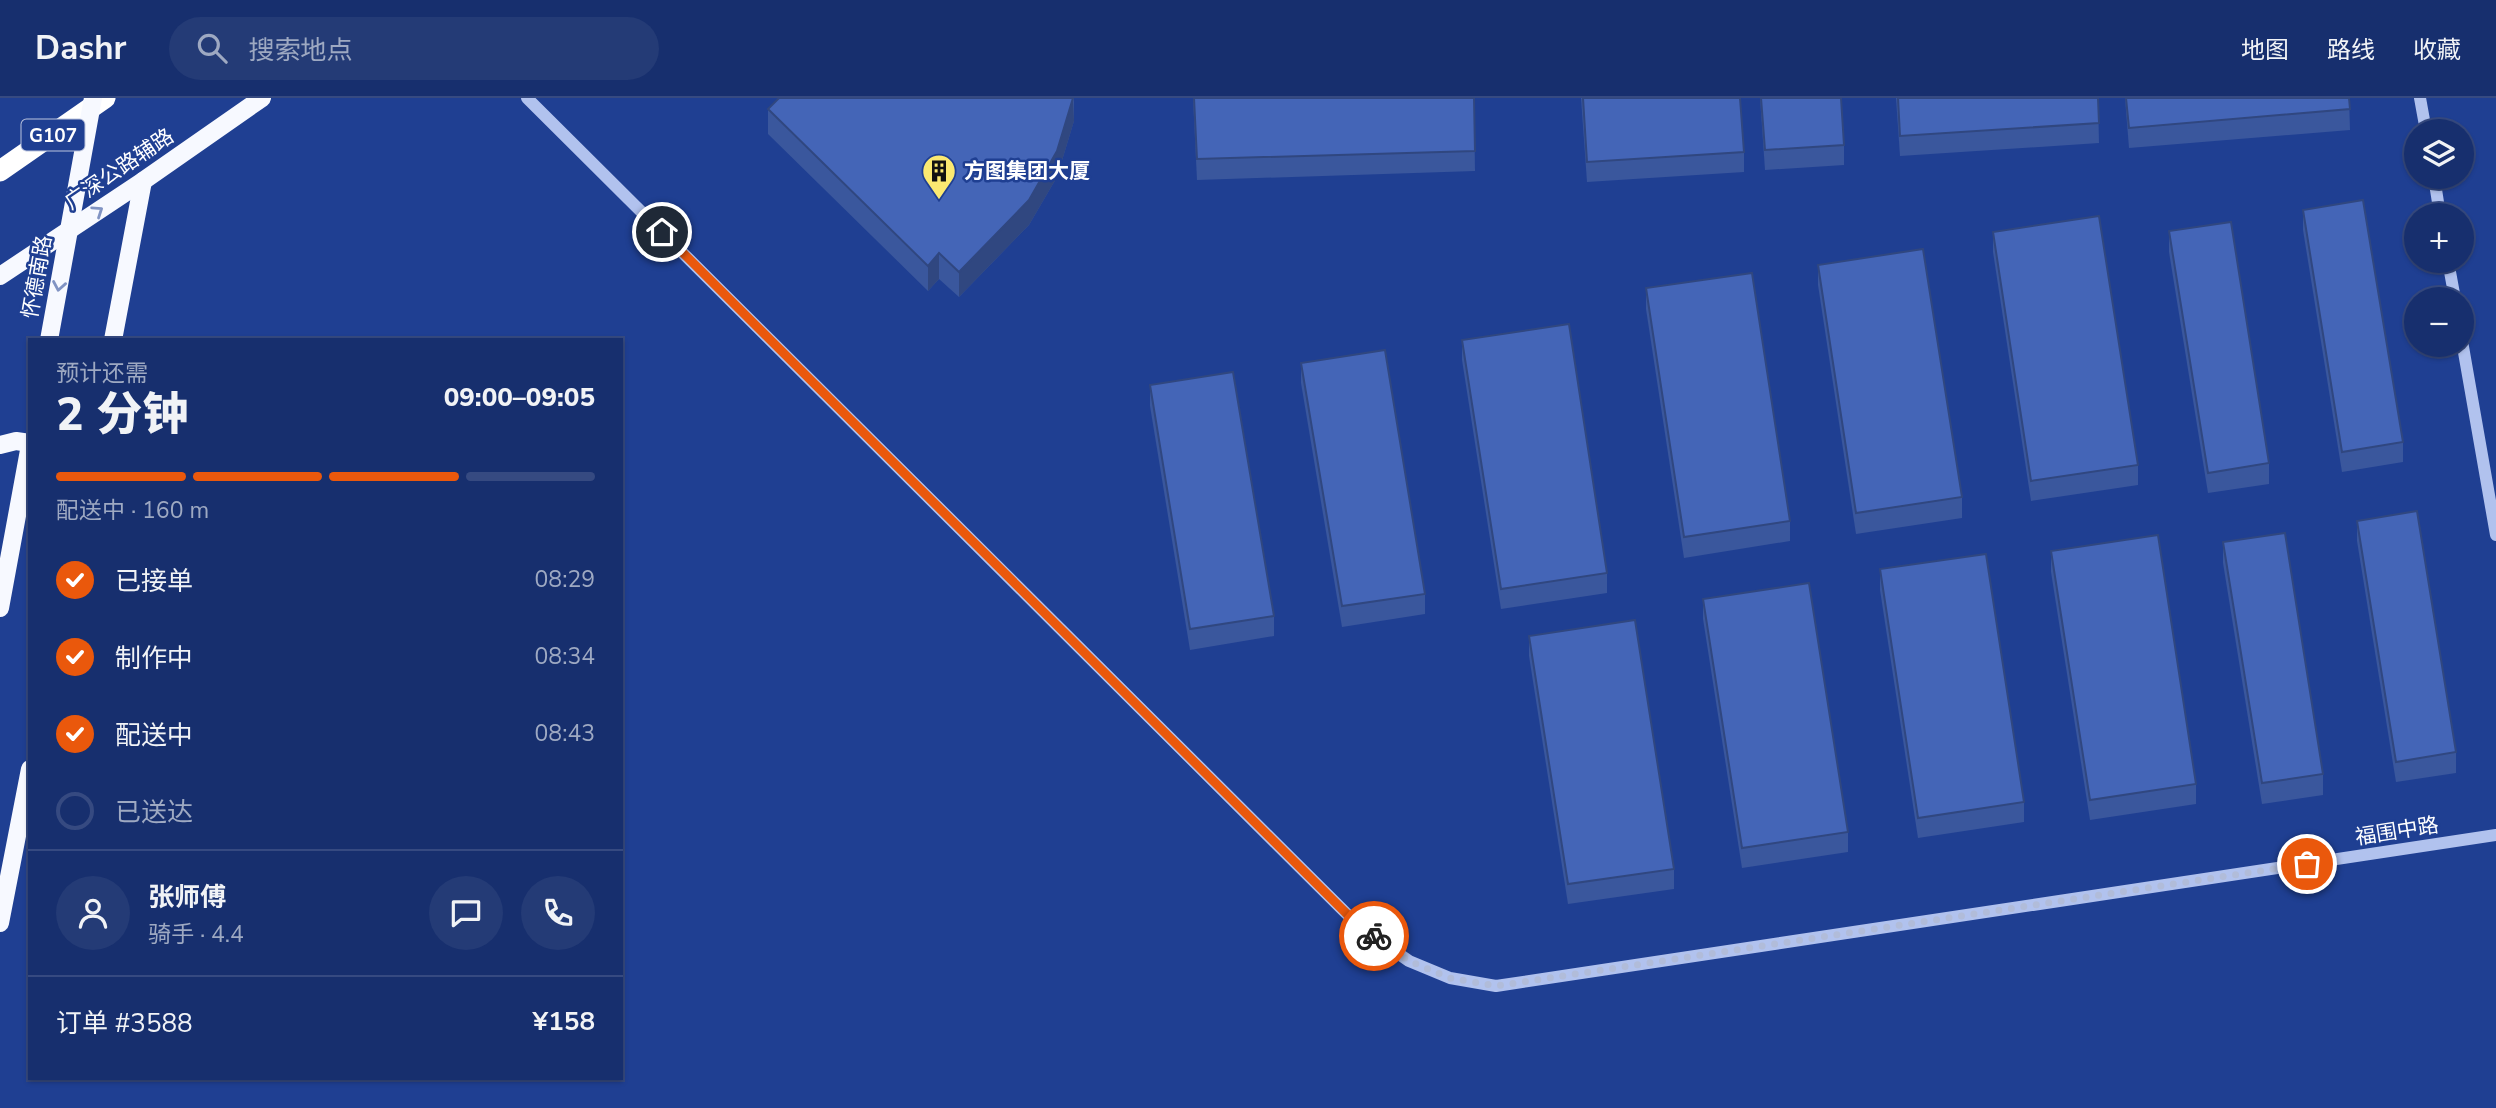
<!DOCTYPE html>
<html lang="zh">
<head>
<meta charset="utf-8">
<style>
  :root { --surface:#172f6e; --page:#243b76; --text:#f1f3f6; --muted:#9ea9c2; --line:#364a81; --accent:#ea580c }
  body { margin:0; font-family:"Nunito Sans","Noto Sans SC",sans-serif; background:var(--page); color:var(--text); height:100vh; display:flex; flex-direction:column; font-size:26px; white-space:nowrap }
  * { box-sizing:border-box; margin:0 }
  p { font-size:23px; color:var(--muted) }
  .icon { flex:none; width:38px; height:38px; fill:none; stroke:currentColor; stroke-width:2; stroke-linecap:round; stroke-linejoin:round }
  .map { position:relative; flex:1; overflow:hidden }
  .details { position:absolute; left:28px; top:240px; width:595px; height:742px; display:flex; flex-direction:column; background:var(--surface); border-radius:0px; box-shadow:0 2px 5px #0004,0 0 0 2px var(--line) }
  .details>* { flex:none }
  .controls { position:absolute; left:2404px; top:21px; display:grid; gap:14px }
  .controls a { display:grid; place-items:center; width:70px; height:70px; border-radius:50%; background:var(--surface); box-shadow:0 2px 5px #0004,0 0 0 2px var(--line); font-size:35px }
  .pin { position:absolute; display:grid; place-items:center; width:60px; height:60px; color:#fff; margin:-30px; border:4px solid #fff; border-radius:50%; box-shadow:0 2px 7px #0007 }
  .courier { position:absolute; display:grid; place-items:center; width:70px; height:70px; margin:-35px; border:5px solid #ea580c; border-radius:50%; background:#fff; color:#222; box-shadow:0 2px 9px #0007 }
  .head em { font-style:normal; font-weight:800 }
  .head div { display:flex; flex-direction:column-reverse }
  .head { display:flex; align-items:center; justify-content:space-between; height:119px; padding:0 28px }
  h1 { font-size:46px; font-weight:800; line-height:52px }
  .bar { display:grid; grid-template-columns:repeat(4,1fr); gap:10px 7px; align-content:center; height:84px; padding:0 28px }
  .bar i { height:9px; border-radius:5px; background:var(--line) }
  .bar .on { background:var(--accent) }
  .bar p { grid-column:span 4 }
  .line { display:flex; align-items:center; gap:18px; padding:0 28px; border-top:2px solid var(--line) }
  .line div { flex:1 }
  .round { display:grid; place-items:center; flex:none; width:74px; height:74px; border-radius:37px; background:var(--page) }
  ol { padding:0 28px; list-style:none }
  li { display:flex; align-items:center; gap:21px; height:77px }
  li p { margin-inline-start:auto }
  li .icon { padding:7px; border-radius:50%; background:var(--accent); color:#fff; stroke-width:4 }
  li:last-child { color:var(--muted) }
  li i { width:38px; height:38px; border:4px solid var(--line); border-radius:50% }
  header { display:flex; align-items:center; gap:42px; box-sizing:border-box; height:98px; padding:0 35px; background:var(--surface); border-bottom:2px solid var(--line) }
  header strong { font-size:33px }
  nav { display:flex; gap:38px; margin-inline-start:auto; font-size:24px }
  .search { width:490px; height:63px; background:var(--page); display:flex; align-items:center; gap:18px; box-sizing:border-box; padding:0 24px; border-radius:38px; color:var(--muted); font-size:26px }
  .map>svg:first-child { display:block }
</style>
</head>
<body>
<header>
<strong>Dashr</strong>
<div class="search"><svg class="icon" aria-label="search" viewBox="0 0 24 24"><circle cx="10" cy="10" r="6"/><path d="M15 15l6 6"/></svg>搜索地点</div>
<nav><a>地图</a><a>路线</a><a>收藏</a></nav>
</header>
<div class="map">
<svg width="2496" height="1010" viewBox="0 0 2496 1010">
  <rect width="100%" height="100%" fill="#1f3f92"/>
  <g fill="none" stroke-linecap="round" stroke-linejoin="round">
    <g stroke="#b1c2ee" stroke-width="12">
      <path d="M527,0L1359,828L1409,863L1450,880L1496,888L2496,737"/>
      <path d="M2420,0L2426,33"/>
      <path d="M2434,79L2440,117"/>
      <path d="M2448,163L2455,201"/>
      <path d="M2462,243L2496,437"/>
    </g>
    <g stroke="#f7f9ff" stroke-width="18">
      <path d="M0,178L143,83L262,0"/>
      <path d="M113,242L143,83"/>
      <path d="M0,347L16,343L30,345"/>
      <path d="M0,510L30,347"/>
      <path d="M0,825L30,671"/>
    </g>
    <path stroke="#fff" stroke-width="21" d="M0,73L105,0"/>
    <path stroke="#f7f9ff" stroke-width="18" d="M49,242L93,0"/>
  </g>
  <g fill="#3a579d">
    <path d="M1074,0V23L1057,79L1029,127L959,199L939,181L928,193L768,36V11Z"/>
    <path d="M1193,0H1474L1475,73L1197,82Z"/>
    <path d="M1581,0H1740L1744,54V74L1587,84Z"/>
    <path d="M1760,0H1841L1844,47V67L1765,72Z"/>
    <path d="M1896,0H2098L2099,45L1900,58Z"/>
    <path d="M2125,0H2349L2350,32L2129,50Z"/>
    <path d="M2303,112L2403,344V364L2342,374L2303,132Z"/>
    <path d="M2169,133L2269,365V386L2208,395L2169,154Z"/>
    <path d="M1993,134L2138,367V387L2031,403L1993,154Z"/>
    <path d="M1818,167L1962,399V420L1856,436L1818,187Z"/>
    <path d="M1646,190L1790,423V443L1684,460L1646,211Z"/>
    <path d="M1462,242L1607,475V495L1501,511L1462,262Z"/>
    <path d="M1301,265L1425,496V516L1342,529L1301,285Z"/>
    <path d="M1150,287L1274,518V538L1190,552L1150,308Z"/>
    <path d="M2357,423L2456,654V675L2396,684L2357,443Z"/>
    <path d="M2223,444L2323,676V697L2262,706L2223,465Z"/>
    <path d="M2051,453L2196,686V706L2090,722L2051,474Z"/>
    <path d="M1880,471L2024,704V724L1918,740L1880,492Z"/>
    <path d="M1703,501L1848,734V754L1742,770L1703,521Z"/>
    <path d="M1529,538L1674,771V791L1568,806L1529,558Z"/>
  </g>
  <g fill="#304780">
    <path d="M1073,0L1074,23L1057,79L1029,127L959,199V174Z"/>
    <path d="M939,155V181L928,193V168Z"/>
  </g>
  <g fill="#4465b7" stroke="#304780" stroke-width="2">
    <path d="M779,0H1073L1057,53L1029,102L959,174L939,155L928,168L768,11Z"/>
    <path d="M1194,0H1474L1475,53L1197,61Z"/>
    <path d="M1583,0H1740L1744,54L1587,64Z"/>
    <path d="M1761,0H1841L1844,47L1765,52Z"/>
    <path d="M1898,0H2098L2099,25L1900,38Z"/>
    <path d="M2126,0H2349L2350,11L2129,30Z"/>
    <path d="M2363,102L2403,344L2342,354L2303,112Z"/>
    <path d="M2099,118L2138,367L2031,383L1993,134Z"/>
    <path d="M2231,124L2269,365L2208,375L2169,133Z"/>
    <path d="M1923,151L1962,399L1856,415L1818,167Z"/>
    <path d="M1752,175L1790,423L1684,439L1646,190Z"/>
    <path d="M1569,226L1607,475L1501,491L1462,242Z"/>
    <path d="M1385,252L1425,496L1342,508L1301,265Z"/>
    <path d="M1233,274L1274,518L1190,531L1150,287Z"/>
    <path d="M2417,413L2456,654L2396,664L2357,423Z"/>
    <path d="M2285,435L2323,676L2262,685L2223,444Z"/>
    <path d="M2158,437L2196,686L2090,702L2051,453Z"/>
    <path d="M1986,456L2024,704L1918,720L1880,471Z"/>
    <path d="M1809,485L1848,734L1742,750L1703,501Z"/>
    <path d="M1635,522L1674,771L1568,786L1529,538Z"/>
  </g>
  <defs><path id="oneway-chevron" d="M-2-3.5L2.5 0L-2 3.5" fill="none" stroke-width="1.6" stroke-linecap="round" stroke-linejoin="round" transform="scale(1.75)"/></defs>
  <g stroke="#8093c3">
    <use href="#oneway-chevron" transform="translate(98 113) rotate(-34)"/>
    <use href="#oneway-chevron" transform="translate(59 188) rotate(100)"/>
  </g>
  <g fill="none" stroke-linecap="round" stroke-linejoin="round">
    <path stroke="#b1bcd9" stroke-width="7" stroke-dasharray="0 12.6" d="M1374,838L1409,863L1450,880L1496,888L2307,766"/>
    <path stroke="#ea580c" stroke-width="9" d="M662,134L1359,828L1374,838"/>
  </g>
  <defs>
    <g id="building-pin" transform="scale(1.75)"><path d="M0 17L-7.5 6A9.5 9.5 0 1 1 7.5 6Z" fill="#fbe971" stroke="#1f3f92"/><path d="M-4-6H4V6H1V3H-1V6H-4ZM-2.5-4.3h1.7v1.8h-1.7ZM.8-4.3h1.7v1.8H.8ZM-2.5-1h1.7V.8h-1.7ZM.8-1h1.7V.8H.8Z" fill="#111"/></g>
  </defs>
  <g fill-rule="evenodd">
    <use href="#building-pin" x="939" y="73"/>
  </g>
  <g text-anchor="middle" stroke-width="5" stroke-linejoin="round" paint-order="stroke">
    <rect fill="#1f3f92" stroke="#bcc5de" stroke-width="2" x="21.5" y="21.5" width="63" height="31" rx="5"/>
    <g font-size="19" font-weight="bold" fill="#fff">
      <text x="53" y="44">G107</text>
    </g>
    <g font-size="21" fill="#fff" stroke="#1f3f92">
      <text transform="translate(119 71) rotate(-34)" y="7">广深公路辅路</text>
      <text transform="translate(37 179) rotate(-80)" y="7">怀德南路</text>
      <text transform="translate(2397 733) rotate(-9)" y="7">福围中路</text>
    </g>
    <g font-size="21" font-weight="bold" fill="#fff" stroke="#1f3f92" text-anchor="start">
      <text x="964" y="80">方图集团大厦</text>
    </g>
  </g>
</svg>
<div class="controls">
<a><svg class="icon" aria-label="layers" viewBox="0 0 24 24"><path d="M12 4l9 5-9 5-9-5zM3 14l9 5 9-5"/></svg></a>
<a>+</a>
<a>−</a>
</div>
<div class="pin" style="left:2307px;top:766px;background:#ea580c"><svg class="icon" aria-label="bag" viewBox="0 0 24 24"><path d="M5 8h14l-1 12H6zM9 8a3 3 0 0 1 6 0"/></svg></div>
<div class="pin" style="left:662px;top:134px;background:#1f2937"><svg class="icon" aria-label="home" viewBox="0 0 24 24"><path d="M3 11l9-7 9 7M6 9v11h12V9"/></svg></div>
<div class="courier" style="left:1374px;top:838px"><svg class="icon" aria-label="bike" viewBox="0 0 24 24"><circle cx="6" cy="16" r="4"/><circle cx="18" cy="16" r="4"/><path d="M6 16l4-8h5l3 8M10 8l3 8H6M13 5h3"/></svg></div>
<section class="details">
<div class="head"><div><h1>2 分钟</h1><p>预计还需</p></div><em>09:00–09:05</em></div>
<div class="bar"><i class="on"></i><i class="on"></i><i class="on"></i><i></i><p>配送中 · 160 m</p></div>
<ol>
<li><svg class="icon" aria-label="check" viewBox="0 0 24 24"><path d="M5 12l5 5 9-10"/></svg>已接单<p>08:29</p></li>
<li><svg class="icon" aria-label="check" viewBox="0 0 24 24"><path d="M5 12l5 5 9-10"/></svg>制作中<p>08:34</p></li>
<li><svg class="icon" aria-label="check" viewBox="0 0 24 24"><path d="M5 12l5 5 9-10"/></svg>配送中<p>08:43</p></li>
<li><i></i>已送达</li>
</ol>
<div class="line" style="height:126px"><a class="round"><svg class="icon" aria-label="person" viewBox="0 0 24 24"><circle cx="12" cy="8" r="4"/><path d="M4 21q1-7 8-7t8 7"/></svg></a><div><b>张师傅</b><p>骑手 · 4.4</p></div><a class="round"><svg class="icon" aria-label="chat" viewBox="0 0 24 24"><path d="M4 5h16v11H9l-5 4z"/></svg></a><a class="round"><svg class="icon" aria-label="phone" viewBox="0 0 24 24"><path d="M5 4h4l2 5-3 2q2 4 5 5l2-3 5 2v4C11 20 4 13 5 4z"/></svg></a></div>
<div class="line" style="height:91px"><div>订单 #3588</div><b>¥158</b></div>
</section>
</div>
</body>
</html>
